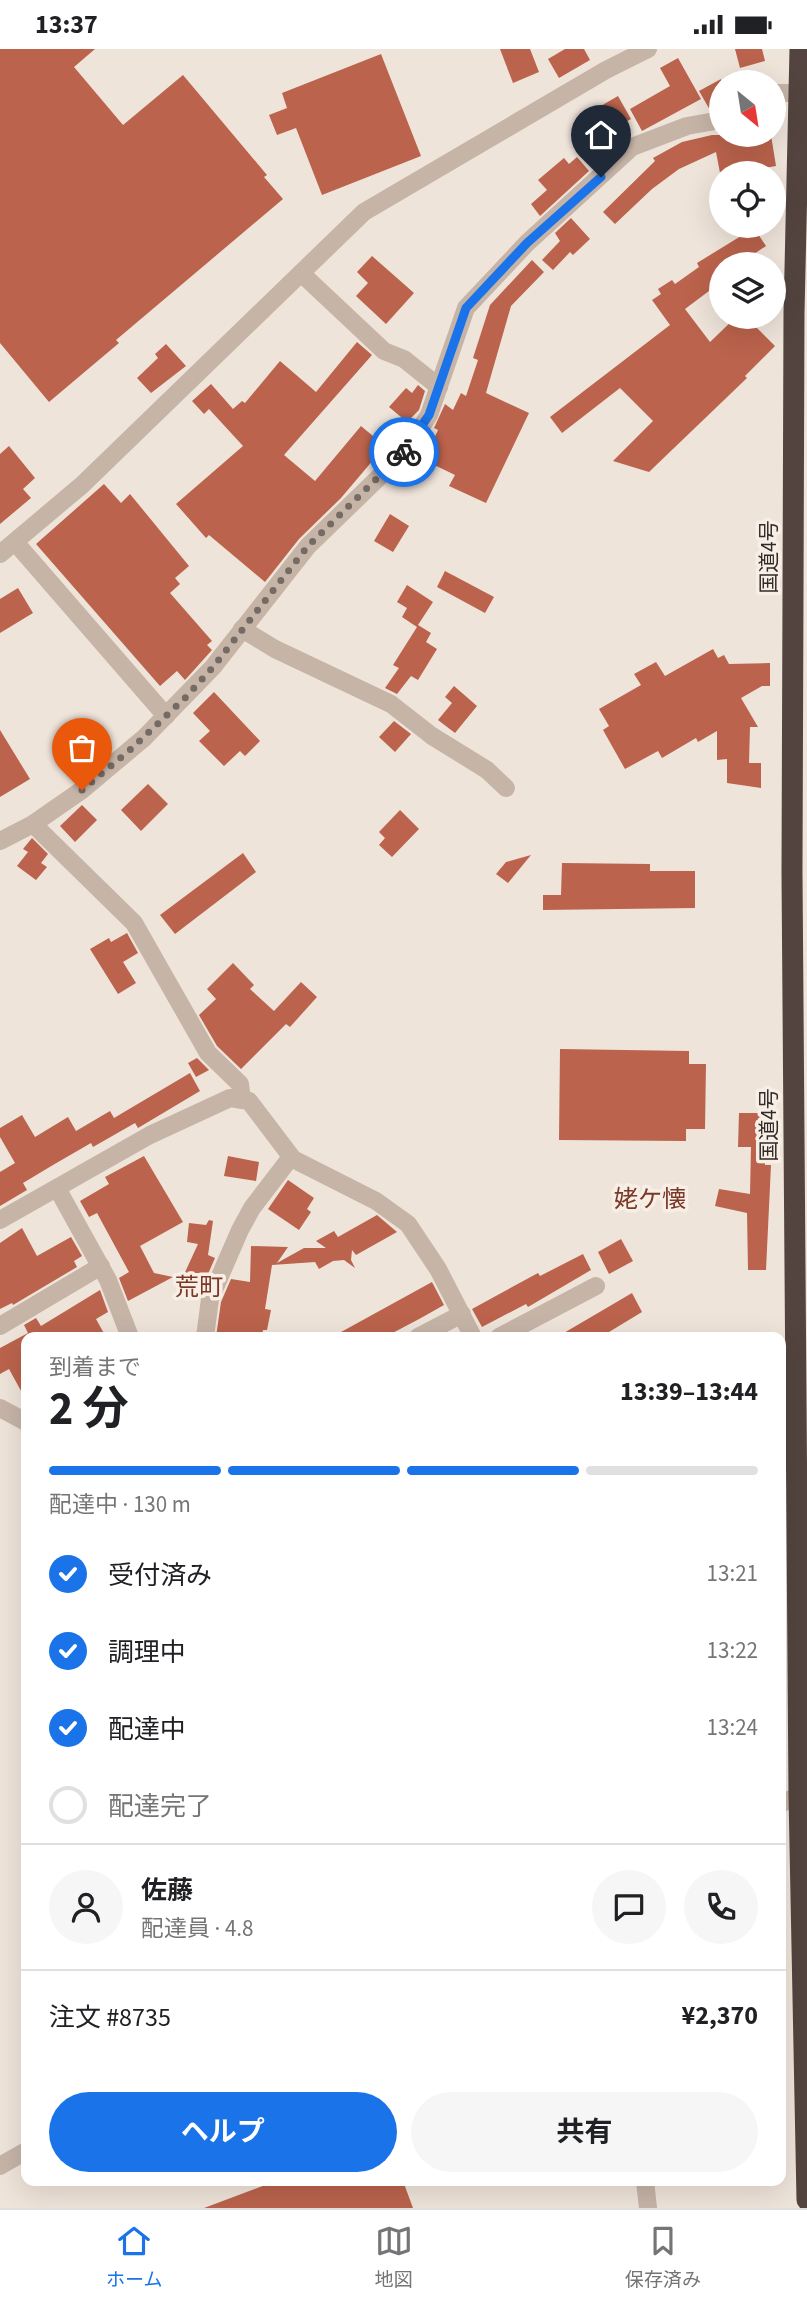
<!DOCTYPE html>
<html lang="ja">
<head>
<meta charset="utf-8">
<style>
  :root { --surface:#fff; --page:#f6f6f6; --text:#202124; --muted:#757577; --line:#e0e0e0; --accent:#1a73e8 }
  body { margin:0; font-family:"Source Sans 3","Noto Sans JP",sans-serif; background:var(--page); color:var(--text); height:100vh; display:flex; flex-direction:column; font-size:26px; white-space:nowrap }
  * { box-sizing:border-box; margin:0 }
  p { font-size:23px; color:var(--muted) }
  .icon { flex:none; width:38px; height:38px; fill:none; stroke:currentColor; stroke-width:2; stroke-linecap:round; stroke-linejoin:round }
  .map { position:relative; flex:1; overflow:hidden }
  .drawer { position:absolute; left:21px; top:1283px; width:765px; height:854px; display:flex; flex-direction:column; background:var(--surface); border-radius:14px; box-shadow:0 7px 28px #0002 }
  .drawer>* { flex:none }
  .needle { width:46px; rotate:150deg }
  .fabs { position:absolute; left:709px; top:21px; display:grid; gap:14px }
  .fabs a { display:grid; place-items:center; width:77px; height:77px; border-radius:50%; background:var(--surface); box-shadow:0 7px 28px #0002; font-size:35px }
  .pin { position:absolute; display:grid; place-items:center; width:60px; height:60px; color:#fff; margin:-72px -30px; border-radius:50% 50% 50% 0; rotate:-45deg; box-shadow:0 0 7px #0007 }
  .pin .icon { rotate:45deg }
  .courier { position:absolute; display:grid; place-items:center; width:70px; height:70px; margin:-35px; border:5px solid #1a73e8; border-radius:50%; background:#fff; color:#222; box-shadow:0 2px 9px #0007 }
  .summary em { font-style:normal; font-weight:700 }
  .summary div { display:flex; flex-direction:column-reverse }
  .summary { display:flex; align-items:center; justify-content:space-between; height:119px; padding:0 28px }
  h1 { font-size:46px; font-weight:700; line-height:52px }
  .bar { display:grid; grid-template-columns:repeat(4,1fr); gap:10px 7px; align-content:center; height:84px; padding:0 28px }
  .bar i { height:9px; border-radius:5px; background:var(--line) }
  .bar .on { background:var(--accent) }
  .bar p { grid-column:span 4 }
  .line { display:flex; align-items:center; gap:18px; padding:0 28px; border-top:2px solid var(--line) }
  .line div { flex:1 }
  .round { display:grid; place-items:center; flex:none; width:74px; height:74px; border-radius:37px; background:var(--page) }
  ol { padding:0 28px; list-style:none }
  li { display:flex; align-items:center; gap:21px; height:77px }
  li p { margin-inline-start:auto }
  li .icon { padding:7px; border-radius:50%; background:var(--accent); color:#fff; stroke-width:4 }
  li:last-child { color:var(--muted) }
  li i { width:38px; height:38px; border:4px solid var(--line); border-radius:50% }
  .cta { display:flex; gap:14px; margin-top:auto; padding:14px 28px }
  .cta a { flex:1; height:80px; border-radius:42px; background:var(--accent); color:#fff; font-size:28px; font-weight:700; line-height:80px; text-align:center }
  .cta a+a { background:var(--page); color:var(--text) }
  .status { display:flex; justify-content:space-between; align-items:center; height:49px; padding:0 35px; background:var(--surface); direction:ltr }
  .status svg { height:19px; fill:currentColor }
  .menu { display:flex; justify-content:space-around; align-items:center; height:98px; border-top:2px solid var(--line); background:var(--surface); font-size:19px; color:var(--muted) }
  .menu a { display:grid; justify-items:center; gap:4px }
  .menu .on { color:var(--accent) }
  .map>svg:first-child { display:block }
</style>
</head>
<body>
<div class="status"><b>13:37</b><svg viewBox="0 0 49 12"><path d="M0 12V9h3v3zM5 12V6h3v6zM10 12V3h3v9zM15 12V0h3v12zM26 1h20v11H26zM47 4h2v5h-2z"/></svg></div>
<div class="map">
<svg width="807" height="2159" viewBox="0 0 807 2159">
  <rect width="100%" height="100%" fill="#efe4da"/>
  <g fill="#bb634c">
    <path d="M0,0H95L74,18L123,76L183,26L267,126L264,128L283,150L116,291L119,294L49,353L0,294Z"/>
    <path d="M500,0H530L539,23L513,34Z"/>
    <path d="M565,0H584L590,11L559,29L548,10Z"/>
    <path d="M735,0H762L765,12L740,19Z"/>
    <path d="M381,5L421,107L322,146L296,79L277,86L269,66L287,59L282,44Z"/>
    <path d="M678,9L701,50L642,82L630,60L670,37L660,19Z"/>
    <path d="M721,30V56L710,61L699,42Z"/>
    <path d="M618,47L631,70L592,92L580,69Z"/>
    <path d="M712,86H771L776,117L759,120L760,124H720L716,103L679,120L652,140L615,175L603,163L655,112L653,109L682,93Z"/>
    <path d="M577,108L589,122L540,167L531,155L547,141L538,131L564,109L569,115Z"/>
    <path d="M571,169L590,190L573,206L570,203L553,221L542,211L560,192L555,184Z"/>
    <path d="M754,179L766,197L739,215H721V233L685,260L710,293L736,268H746L775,297L745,327L747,329L649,423L613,412L653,372L620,339L562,384L550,368L670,276L652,251L661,245L658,240L672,231L675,235L699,218L697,214Z"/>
    <path d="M372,207L414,244L386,275L356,247L368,234L357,223Z"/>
    <path d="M532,211L544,223L511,257L486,344L529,364L486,454L449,437L455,426L424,411L438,381L434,379L445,355L453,361L461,344L466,347L478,311L473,309L490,256Z"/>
    <path d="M357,293L372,306L284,406L315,432L361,377L385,397L341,449L299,490L265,533L209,486L206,489L176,455L243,397L209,360L204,365L192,352L211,335L233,360L242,352L245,354L280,312L316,343Z"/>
    <path d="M166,295L186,317L151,344L137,329L158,309L155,305Z"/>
    <path d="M418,336L425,342L419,361L407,373L389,358L406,339L412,344Z"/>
    <path d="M9,397L35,429L23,440L31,449L0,475V405Z"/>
    <path d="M104,435L121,454L130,445L189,517L175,529L180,535L170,544L212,592L207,596L212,601L185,631L177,622L160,637L36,495Z"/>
    <path d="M390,465L409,477L393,503L374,492Z"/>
    <path d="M445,522L494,548L485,564L437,538Z"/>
    <path d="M407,536L433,553L418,576L431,584L426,593L437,600L418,631L411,627L397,645L385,639L399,619L393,616L417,578L402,568L407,559L397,553Z"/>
    <path d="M18,539L33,564L0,584V550Z"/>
    <path d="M713,600L718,609L724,606L729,615L770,614V637H762L741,649L758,678H750L749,714H761V739L727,734V710L717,711V682L698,693L696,689L662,709L658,702L625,720L603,681L609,677L599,660L641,636L634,625L656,613L665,627Z"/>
    <path d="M454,637L477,657L455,684L438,671L452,654L445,648Z"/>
    <path d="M214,643L260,692L245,707L240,702L224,717L199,692L210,682L193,664Z"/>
    <path d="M394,672L411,685L395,703L379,688Z"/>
    <path d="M0,681L30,730L0,748Z"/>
    <path d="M148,735L168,755L141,782L121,761Z"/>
    <path d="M82,756L97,771L75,793L60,777Z"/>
    <path d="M400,761L419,780L392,808L379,796L385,789L379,783Z"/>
    <path d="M32,789L48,805L41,814L47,818L36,831L17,817L28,803L23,800Z"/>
    <path d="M243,804L256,823L175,885L160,866Z"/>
    <path d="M531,806L508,834L496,825L506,813Z"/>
    <path d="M562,814L650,815V822H695V859L543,861V846H561Z"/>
    <path d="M127,884L138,904L123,913L136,934L118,945L90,900L109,889L111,893Z"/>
    <path d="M233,914L254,936L250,940L274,962L301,933L317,948L290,978L286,975L241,1020L217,997L199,966L216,950L207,940Z"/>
    <path d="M560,1000L689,1002V1015H706L705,1080H686V1092L559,1091Z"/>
    <path d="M197,1009L209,1021L196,1028L188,1014Z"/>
    <path d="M190,1024L200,1042L138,1079L135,1074L93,1098L91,1094L53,1116L23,1134L27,1141L0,1157V1123L15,1114L0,1088V1079L22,1066L35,1088L68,1068L76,1082L110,1062L114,1069Z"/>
    <path d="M739,1064H765V1116H771L766,1221H748L747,1164L715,1157L719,1140L750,1145L751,1098H738Z"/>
    <path d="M144,1107L183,1173L140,1197L154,1224L173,1228L128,1252L119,1229L129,1223L97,1164L89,1168L80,1152L109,1135L105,1128Z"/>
    <path d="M228,1107L259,1113L256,1132L224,1127Z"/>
    <path d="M288,1131L314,1149L307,1160L311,1163L299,1181L268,1160Z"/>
    <path d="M377,1166L397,1183L356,1206L352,1201L351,1211L355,1219L344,1211L333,1212L319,1220L315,1213L272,1216L265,1260L271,1261L267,1281H263L262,1288H216L221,1253L231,1230L250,1233L251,1197L288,1198L277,1214L304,1199H326L316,1192L334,1182L338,1188Z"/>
    <path d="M209,1171L213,1172L208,1206L215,1209L201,1241L181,1232L198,1195L187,1193L189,1174L206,1176Z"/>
    <path d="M22,1179L37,1207L71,1188L82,1207L74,1212L77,1218L13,1256L12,1254L0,1260V1194Z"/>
    <path d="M621,1190L633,1212L609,1225L598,1203Z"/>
    <path d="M583,1205L591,1221L528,1258L526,1255L482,1278L472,1260L538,1224L540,1227Z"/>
    <path d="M432,1233L444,1256L421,1269L385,1288H332Z"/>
    <path d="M100,1241L108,1263L96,1270L106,1288H26V1351L9,1320L0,1325V1299L28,1284L24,1276L36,1269L41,1277Z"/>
    <path d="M632,1244L642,1263L609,1283L599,1288H557Z"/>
    <path d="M276,2132H403L413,2159H204Z"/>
  </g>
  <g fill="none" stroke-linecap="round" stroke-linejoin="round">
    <g stroke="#c6b4a7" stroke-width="18">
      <path d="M774,44H798"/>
      <path d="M301,224L384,302L404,310L439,338"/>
      <path d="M15,493L166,667"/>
      <path d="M0,505L82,436L364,163L606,21L648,0"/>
      <path d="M242,580L275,600L391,655L432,687L487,721L506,739"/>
      <path d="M33,775L134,874L208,1004L240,1035L242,1051"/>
      <path d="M0,792L33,775L82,741L144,689L213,618L308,497L404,404L429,366L466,259L527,194L632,98L687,77L721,71"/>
      <path d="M57,1139L108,1231L130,1288"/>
      <path d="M0,1171L150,1086L230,1049L249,1052L293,1110L376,1152L408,1175L438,1220L473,1288"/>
      <path d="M0,1277L101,1217"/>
      <path d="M205,1288L210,1250L240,1181L252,1159L291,1108"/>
      <path d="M418,1288L462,1265"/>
      <path d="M499,1288L596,1237"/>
      <path d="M0,1359L26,1373"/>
      <path d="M780,1385L795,1387"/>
      <path d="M780,1755L807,1743"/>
      <path d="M0,2117L26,2102"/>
      <path d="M645,2132L648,2159"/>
    </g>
    <path stroke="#53443f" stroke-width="21" d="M800,0L794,264L792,823L799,1746L807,2151"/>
  </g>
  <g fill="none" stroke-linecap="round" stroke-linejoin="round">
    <path stroke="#756b66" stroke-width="7" stroke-dasharray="0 12.6" d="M82,741L131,700L186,648L213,618L308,497L404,403"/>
    <path stroke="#1a73e8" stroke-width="9" d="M404,403L429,366L466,259L527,194L601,128"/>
  </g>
  <g text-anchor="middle" stroke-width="7" stroke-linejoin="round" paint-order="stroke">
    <g font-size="21" fill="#332a27" stroke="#f7eee6">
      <text transform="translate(769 508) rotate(-90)" y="7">国道4号</text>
      <text transform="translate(769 1076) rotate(-90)" y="7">国道4号</text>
    </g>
    <g font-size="24" fill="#7a3827" stroke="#f7eee6">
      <text x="650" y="1158">姥ケ懐</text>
      <text x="199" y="1246">荒町</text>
    </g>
  </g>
</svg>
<div class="fabs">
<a><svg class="needle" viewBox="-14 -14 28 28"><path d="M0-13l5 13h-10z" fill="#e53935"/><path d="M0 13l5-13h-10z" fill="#757577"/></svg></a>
<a><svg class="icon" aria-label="locate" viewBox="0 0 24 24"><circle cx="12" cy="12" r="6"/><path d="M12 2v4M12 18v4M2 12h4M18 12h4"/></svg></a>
<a><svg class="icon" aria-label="layers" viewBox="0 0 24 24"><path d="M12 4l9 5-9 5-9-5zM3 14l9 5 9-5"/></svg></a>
</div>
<div class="pin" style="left:82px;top:741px;background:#ea580c"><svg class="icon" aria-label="bag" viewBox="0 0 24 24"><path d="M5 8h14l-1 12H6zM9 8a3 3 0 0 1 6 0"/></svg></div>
<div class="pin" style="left:601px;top:128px;background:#1f2937"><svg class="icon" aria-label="home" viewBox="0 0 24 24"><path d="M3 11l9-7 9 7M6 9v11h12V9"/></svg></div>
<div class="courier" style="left:404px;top:403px"><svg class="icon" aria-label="bike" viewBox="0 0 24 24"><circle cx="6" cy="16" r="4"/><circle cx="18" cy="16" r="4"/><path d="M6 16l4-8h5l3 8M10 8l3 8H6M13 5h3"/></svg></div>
<section class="drawer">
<div class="summary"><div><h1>2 分</h1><p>到着まで</p></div><em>13:39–13:44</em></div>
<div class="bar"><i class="on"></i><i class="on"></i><i class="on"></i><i></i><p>配達中 · 130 m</p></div>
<ol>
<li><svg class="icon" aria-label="check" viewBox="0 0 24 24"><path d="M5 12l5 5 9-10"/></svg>受付済み<p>13:21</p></li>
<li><svg class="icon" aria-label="check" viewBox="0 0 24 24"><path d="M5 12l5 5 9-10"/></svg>調理中<p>13:22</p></li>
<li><svg class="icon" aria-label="check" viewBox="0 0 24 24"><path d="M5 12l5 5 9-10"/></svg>配達中<p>13:24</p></li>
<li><i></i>配達完了</li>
</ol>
<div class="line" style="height:126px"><a class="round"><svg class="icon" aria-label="person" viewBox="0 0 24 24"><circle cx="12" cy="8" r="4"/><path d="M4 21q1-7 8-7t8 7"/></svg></a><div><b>佐藤</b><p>配達員 · 4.8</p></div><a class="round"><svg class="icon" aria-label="chat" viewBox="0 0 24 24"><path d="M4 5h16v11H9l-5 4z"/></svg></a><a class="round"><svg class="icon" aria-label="phone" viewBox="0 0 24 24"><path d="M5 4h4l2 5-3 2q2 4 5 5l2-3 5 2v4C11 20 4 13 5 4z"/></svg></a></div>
<div class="line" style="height:91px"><div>注文 #8735</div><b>¥2,370</b></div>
<div class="cta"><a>ヘルプ</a><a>共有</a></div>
</section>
</div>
<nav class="menu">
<a class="on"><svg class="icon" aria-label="home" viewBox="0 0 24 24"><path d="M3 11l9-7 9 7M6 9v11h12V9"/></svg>ホーム</a>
<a><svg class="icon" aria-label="map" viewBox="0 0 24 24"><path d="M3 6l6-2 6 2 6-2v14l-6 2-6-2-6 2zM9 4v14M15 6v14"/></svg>地図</a>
<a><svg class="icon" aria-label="saved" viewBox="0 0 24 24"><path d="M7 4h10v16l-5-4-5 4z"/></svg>保存済み</a>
</nav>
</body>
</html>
